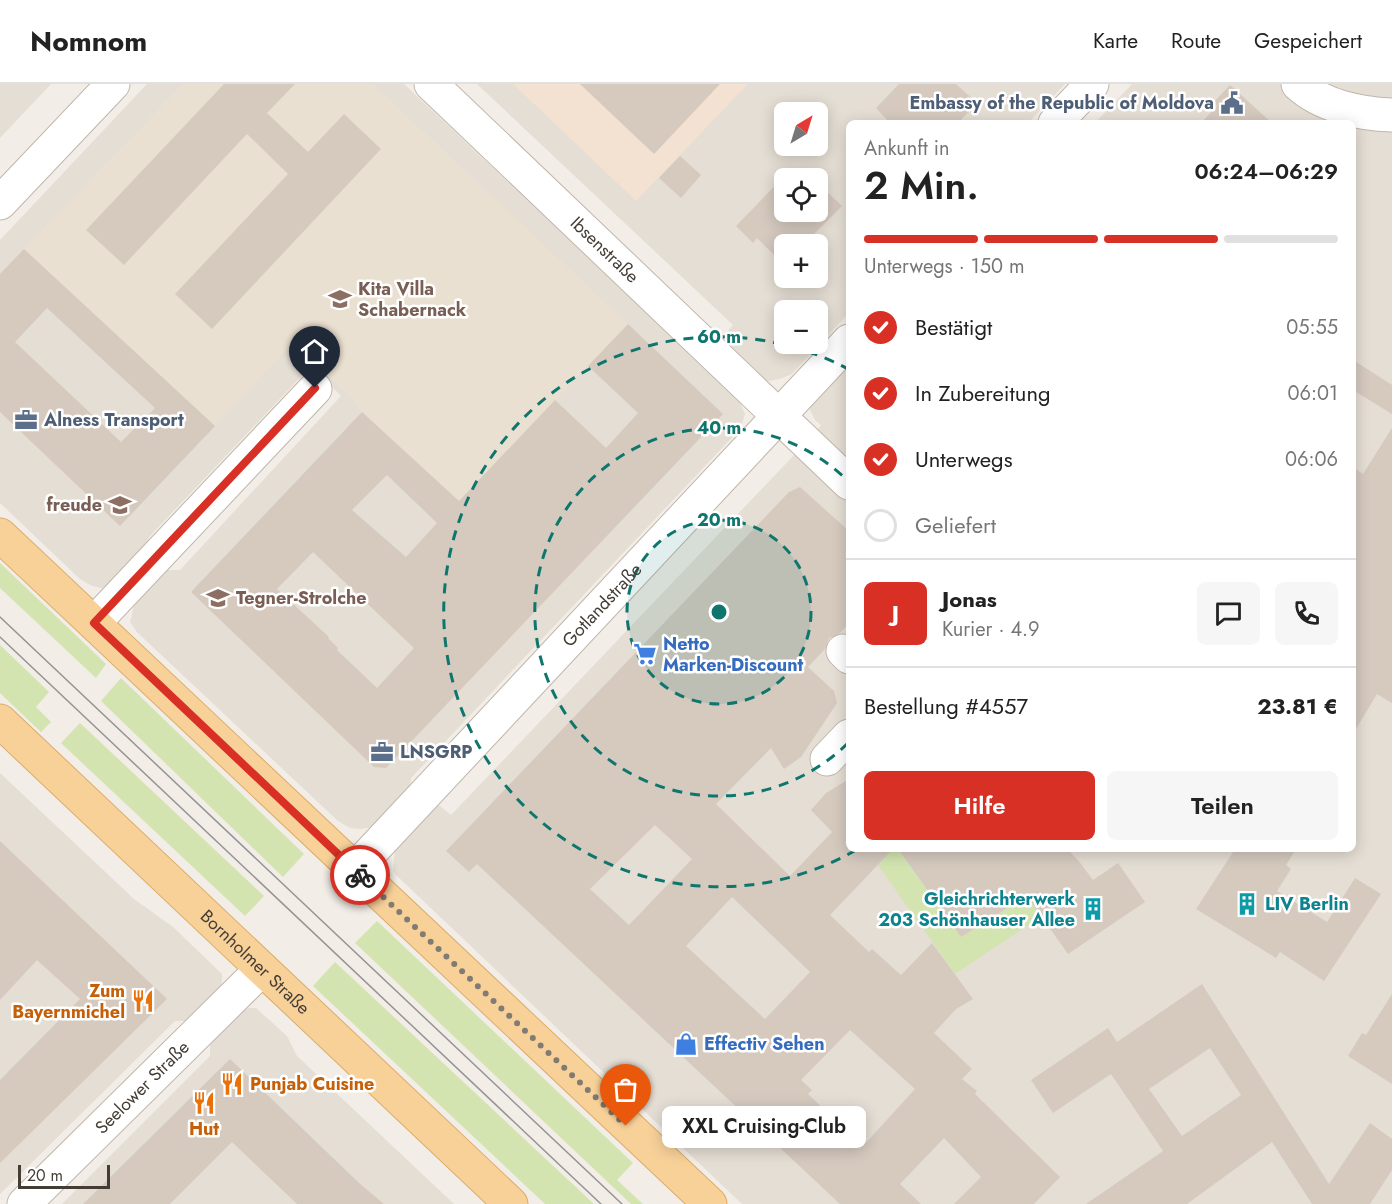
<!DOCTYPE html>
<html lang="de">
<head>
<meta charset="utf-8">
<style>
  :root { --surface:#fff; --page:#f6f6f6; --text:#222; --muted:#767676; --line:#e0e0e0; --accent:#d93025 }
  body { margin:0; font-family:Jost,sans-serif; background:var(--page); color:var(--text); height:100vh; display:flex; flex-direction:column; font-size:22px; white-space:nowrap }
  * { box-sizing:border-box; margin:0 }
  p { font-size:20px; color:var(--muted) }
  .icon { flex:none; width:33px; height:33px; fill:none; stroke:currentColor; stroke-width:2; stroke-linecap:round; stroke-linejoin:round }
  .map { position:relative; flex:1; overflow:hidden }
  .panel { position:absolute; left:846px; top:36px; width:510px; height:732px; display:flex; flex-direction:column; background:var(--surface); border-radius:9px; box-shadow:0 3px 15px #0003 }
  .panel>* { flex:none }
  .needle { width:39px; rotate:38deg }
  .fabs { position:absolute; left:774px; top:18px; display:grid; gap:12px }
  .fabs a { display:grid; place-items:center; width:54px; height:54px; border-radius:9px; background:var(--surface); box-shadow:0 3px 15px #0003; font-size:30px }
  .scale { position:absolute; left:18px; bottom:15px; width:92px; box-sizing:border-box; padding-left:6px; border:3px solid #443d36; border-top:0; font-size:16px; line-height:21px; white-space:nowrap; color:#443d36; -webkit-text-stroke:4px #fff; paint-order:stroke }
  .pin { position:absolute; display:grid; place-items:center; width:51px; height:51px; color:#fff; margin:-62px -26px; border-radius:50% 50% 50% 0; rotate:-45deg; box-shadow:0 0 6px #0007 }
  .pin .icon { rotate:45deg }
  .courier { position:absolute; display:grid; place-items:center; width:60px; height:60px; margin:-30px; border:4px solid #d93025; border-radius:50%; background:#fff; color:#222; box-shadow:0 2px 8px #0007 }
  .bubble { position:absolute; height:42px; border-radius:9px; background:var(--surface); box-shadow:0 3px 15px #0003; font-size:20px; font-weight:600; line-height:42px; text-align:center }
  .head em { font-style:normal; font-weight:600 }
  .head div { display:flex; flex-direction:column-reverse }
  .head { display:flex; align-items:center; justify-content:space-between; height:102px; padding:0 18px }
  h1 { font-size:39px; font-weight:600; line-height:45px }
  .bar { display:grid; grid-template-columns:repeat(4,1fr); gap:9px 6px; align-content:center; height:72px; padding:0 18px }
  .bar i { height:8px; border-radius:4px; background:var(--line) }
  .bar .selected { background:var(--accent) }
  .bar p { grid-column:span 4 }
  .line { display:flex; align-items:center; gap:15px; padding:0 18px; border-top:2px solid var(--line) }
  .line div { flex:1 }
  .round { display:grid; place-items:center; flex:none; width:63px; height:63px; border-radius:9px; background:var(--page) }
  ol { padding:0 18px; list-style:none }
  li { display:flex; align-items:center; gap:18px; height:66px }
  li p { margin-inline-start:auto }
  li .icon { padding:6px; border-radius:50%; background:var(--accent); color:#fff; stroke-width:4 }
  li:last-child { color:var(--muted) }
  li i { width:33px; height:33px; border:3px solid var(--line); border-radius:50% }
  .button { display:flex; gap:12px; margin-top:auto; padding:12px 18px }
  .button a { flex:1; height:69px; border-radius:9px; background:var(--accent); color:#fff; font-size:24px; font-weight:600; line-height:69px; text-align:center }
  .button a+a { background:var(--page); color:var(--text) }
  header { display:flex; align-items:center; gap:36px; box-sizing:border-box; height:84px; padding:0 30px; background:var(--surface); border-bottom:2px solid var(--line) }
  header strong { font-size:28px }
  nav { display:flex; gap:33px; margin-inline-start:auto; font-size:21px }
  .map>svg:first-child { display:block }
</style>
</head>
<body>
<header>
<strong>Nomnom</strong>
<nav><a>Karte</a><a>Route</a><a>Gespeichert</a></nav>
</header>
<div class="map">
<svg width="1392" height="1120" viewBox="0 0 1392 1120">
  <rect width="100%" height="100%" fill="#f2ede6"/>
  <g fill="#e5ded4" fill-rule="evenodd">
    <path d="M0,0H51L0,54Z"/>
    <path d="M147,0H404L739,316L745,330L740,345L411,694L410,709L373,743L361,745L350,744L338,737L137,548L130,538L135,518L163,486H180L341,312L311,282L149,453L146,471L110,503L101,504L90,501L80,495L0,419V156Z"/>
    <path d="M477,0H1065L1028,39H849V229L792,290L780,295L769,297L758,294L719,257L733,241ZM784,28H818V62H784ZM784,94H818V128H784ZM784,160H818V194H784ZM784,226H818V260H784Z"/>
    <path d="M1132,0H1280L1302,20L1341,39H1095Z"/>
    <path d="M1324,0H1392V18L1364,16Z"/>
    <path d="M1353,41L1392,46V1120H742L395,790L393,786L395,766L436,721L440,722L451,731L795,370L849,413V765H1353Z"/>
    <path d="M840,281L849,290V383L814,351L821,341L815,336L810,326L812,314Z"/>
    <path d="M0,689L134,815L173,843L222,890V898L218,908L190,937H175L0,1110Z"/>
    <path d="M249,924H256L287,952L297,972L454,1120H62L210,972V958L237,929Z"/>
  </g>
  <path fill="#f3e1d2" d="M513,0H748L636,117Z"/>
  <path fill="#eae0d1" d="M183,0H373L628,240L459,417L362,328L354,316L293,259L215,342L24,165Z"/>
  <g fill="#d3e4b1">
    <path d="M0,479L106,580L96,594L0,504Z"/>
    <path d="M0,561L49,608L36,623L51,638L41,648L0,609Z"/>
    <path d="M121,594L304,770L283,793L101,617Z"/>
    <path d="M80,639L264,812L245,832L61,659Z"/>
    <path d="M892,765H898L961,853L1027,812L1042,832L955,890L878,781Z"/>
    <path d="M377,837L633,1079L617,1096L643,1120H631L355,859Z"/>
    <path d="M335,878L594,1120H545L313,902Z"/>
  </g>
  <g fill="#d6cabf" fill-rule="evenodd">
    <path d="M224,0H295L267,29L308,68L344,30L381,65L212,245L175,210L288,90L247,50L124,181L86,146Z"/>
    <path d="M580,0H720L654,70Z"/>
    <path d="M899,0H956L977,19L958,39H890L876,24Z"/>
    <path d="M1230,1L1272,39H1201L1217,22L1213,19Z"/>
    <path d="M680,72L701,91L681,114L659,94Z"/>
    <path d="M789,87L797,94H784V128H818V112L824,105L842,122L804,160H784V181L757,154L753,159L736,142Z"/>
    <path d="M24,165L215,342L120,442L0,328V190ZM47,224L155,324L121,358L15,258Z"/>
    <path d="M628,240L723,330L386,684L374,683L191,508L362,328L459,417L555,316L606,364L638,329L588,282ZM387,391L437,439L406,473L352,426ZM313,468L414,564L377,604L337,566L338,564L328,554L329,553L277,505Z"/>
    <path d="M1353,276L1392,301V330L1353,306Z"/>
    <path d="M1392,344V619L1377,610L1353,650V383L1363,390Z"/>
    <path d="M800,403L849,447V539L840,549L829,554L825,565L808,583L834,607L837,619L801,673L784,685L771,664L716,720L790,792L832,748L811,726L826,709L849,695V765H893L830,831L869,868L872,865L901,891L932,859L973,915L956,925L934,949L972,985L962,995L977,1007L975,1010L1060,1093L1034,1120H954L981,1093L944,1054L900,1100L921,1120H840L477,780L469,788L446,767L789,408ZM655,741L692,775L629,841L590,805ZM732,813L810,888L765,935L686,862ZM850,946L915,1005L863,1062L808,1010L812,1006L801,996Z"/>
    <path d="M0,757L167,915L0,1079V996L80,915L37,876L0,916Z"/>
    <path d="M898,765H1067L1078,776L1093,796L1118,779L1145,818L1068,870L1027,812L961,853Z"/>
    <path d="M1235,765H1296L1286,781L1291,785L1277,807L1327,838L1355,794L1381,810L1324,897L1280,868L1276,874L1196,825Z"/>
    <path d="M1202,900L1329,1100L1370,1039L1392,1055V1086L1370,1120H1312L1272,1058L1187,1120H1086L1163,1067L1111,990L1053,1029L1031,996L1108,944L1117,958ZM1210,964L1241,1011L1182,1052L1149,1005Z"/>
    <path d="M1392,910V1000L1348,972L1362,949L1366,951Z"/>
    <path d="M230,975L359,1099L384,1120H297L232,1058L170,1120H83Z"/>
  </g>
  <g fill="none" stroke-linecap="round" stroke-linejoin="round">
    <g stroke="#c0b6ac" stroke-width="35">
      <g id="minor">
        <path id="s1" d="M431,0L849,399"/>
        <path d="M1298,0C1322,22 1360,30 1392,31"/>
        <path d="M1055,39L1092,0"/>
        <path d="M0,119L113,0"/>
        <path d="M94,539L315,305"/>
        <path d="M843,567L849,573"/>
        <path d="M827,675L849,652"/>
        <path id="s2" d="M354,786L849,257"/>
        <path id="s3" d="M24,1120L262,885"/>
      </g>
    </g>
    <g stroke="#dcac6a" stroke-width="35">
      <g id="major">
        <path d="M0,451L710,1120"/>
        <path id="s4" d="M0,637L511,1120"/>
      </g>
    </g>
    <use href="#minor" stroke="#fff" stroke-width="33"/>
    <use href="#major" stroke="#f8d199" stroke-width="33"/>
    <g stroke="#959595" stroke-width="1.5">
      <path d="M0,533L622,1120"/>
      <path d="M0,553L601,1120"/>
    </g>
  </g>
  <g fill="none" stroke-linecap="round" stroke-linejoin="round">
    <path stroke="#817b74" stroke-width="6" stroke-dasharray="0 10.8" d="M360,791L626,1042"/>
    <path stroke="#d93025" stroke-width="8" d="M315,304L94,539L360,791"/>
  </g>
  <circle cx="719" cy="528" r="92" fill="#0f766e" fill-opacity=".12"/>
  <g fill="none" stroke="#0f766e" stroke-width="3" stroke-dasharray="10 8">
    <circle cx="719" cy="528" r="92"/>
    <path d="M848 659A184 184 0 1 1 848 397"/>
    <path d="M856 766A275 275 0 1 1 848 285"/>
  </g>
  <defs>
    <g id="civic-bare" transform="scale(1.8)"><path d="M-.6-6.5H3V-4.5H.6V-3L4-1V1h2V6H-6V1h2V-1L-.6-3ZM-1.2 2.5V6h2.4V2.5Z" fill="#5c6f8a" stroke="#fff" stroke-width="2.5" paint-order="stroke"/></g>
    <g id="school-bare" transform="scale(1.8)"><path d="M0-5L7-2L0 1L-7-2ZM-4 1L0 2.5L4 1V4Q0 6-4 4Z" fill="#8d6e63" stroke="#fff" stroke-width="2.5" paint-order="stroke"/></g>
    <g id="office-bare" transform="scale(1.8)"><path d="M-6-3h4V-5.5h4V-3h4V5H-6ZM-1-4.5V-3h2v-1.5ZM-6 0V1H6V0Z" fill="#5c6f8a" stroke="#fff" stroke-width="2.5" paint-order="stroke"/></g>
    <g id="supermarket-bare" transform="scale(1.8)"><path d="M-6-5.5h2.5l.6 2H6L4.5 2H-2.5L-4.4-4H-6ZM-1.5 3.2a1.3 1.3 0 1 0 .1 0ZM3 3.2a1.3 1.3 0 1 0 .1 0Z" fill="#3f7fe0" stroke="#fff" stroke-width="2.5" paint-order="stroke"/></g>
    <g id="building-bare" transform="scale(1.8)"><path d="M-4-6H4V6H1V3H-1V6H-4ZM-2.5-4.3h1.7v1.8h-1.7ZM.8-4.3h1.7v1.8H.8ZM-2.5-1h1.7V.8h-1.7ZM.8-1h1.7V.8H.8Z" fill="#0f9aa8" stroke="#fff" stroke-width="2.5" paint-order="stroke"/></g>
    <g id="restaurant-bare" transform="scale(1.8)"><path d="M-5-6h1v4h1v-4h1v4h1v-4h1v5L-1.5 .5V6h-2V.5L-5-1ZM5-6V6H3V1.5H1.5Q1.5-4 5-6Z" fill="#e8710a" stroke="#fff" stroke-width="2.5" paint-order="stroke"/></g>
    <g id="shop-bare" transform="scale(1.8)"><path d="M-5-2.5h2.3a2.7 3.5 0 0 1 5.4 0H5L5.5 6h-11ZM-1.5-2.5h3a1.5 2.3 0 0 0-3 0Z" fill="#3f7fe0" stroke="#fff" stroke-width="2.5" paint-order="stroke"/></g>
  </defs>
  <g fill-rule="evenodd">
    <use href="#civic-bare" x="1232" y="19"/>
    <use href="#school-bare" x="340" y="215"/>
    <use href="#office-bare" x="26" y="336"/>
    <use href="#school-bare" x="120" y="421"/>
    <use href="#school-bare" x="218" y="514"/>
    <use href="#supermarket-bare" x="645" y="570"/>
    <use href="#office-bare" x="382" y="668"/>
    <use href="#building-bare" x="1247" y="820"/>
    <use href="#building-bare" x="1093" y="825"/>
    <use href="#restaurant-bare" x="143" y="917"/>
    <use href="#shop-bare" x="686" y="960"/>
    <use href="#restaurant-bare" x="232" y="1000"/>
    <use href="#restaurant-bare" x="204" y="1019"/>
  </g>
  <g text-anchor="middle" stroke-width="5" stroke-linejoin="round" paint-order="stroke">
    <g font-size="18" font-weight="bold" fill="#4e5e75" stroke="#fff" text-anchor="start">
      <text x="1214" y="25" text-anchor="end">Embassy of the Republic of Moldova</text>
      <text x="44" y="342">Alness Transport</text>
      <text x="400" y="674">LNSGRP</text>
    </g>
    <g font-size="18" fill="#443d36" stroke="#fff">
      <text dy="6" stroke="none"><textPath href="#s1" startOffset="240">Ibsenstraße</textPath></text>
      <text dy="6" stroke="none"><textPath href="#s2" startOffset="363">Gotlandstraße</textPath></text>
      <text dy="6" stroke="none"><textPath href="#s4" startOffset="351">Bornholmer Straße</textPath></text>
      <text dy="6" stroke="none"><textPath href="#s3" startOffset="166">Seelower Straße</textPath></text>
    </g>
    <g font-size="18" font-weight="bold" fill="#785e54" stroke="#fff" text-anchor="start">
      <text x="358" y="211">Kita Villa<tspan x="358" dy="21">Schabernack</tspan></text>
      <text x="102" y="427" text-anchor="end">freude</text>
      <text x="236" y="520">Tegner-Strolche</text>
    </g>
    <g font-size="18" font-weight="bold" fill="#366cbe" stroke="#fff" text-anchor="start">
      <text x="663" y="566">Netto<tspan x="663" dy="21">Marken-Discount</tspan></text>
      <text x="704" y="966">Effectiv Sehen</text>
    </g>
    <g font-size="18" font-weight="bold" fill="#0d838f" stroke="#fff" text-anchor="end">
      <text x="1075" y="821">Gleichrichterwerk<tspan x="1075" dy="21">203 Schönhauser Allee</tspan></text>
      <text x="1265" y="826" text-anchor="start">LIV Berlin</text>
    </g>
    <g font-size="18" font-weight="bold" fill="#c56008" stroke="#fff" text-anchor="end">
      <text x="125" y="913">Zum<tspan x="125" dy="21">Bayernmichel</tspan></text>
      <text x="250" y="1006" text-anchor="start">Punjab Cuisine</text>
      <text x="204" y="1051" text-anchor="middle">Hut</text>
    </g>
  </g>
  <circle cx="719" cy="528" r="9" fill="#0f766e" stroke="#fff" stroke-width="3"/>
  <g font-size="18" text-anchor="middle" font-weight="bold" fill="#0f766e" stroke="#fff" stroke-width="5" stroke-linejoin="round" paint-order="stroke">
    <text x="719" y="259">60 m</text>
    <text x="719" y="350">40 m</text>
    <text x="719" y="442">20 m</text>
  </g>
</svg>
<div class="fabs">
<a><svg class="needle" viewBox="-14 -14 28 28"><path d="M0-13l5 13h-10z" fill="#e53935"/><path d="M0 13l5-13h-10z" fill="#767676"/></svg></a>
<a><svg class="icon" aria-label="locate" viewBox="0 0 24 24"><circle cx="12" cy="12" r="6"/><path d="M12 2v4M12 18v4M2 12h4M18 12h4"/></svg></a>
<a>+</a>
<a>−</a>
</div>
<div class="scale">20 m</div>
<div class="pin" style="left:626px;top:1042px;background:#ea580c"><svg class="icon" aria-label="bag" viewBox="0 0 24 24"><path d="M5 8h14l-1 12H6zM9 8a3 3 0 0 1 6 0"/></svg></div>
<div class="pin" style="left:315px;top:304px;background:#1f2937"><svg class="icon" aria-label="home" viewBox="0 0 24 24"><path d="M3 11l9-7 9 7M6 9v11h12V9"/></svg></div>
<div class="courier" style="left:360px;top:791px"><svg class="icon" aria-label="bike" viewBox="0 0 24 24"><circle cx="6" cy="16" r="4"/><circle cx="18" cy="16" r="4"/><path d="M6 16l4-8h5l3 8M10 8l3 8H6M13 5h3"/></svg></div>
<div class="bubble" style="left:662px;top:1022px;width:204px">XXL Cruising-Club</div>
<section class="panel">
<div class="head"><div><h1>2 Min.</h1><p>Ankunft in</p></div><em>06:24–06:29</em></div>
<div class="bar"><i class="selected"></i><i class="selected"></i><i class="selected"></i><i></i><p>Unterwegs · 150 m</p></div>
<ol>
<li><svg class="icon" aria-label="check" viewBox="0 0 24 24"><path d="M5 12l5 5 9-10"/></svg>Bestätigt<p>05:55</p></li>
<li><svg class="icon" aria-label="check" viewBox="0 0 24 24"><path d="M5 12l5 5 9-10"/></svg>In Zubereitung<p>06:01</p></li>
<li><svg class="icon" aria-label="check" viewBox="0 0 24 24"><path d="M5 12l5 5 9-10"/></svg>Unterwegs<p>06:06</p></li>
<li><i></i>Geliefert</li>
</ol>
<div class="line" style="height:108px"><b class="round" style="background:var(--accent);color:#fff">J</b><div><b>Jonas</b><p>Kurier · 4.9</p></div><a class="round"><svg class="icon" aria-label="chat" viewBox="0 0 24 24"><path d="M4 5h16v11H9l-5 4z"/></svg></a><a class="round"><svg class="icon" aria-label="phone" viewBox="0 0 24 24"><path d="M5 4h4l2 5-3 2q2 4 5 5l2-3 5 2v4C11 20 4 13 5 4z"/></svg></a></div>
<div class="line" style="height:78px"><div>Bestellung #4557</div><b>23.81 €</b></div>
<div class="button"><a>Hilfe</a><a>Teilen</a></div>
</section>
</div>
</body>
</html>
